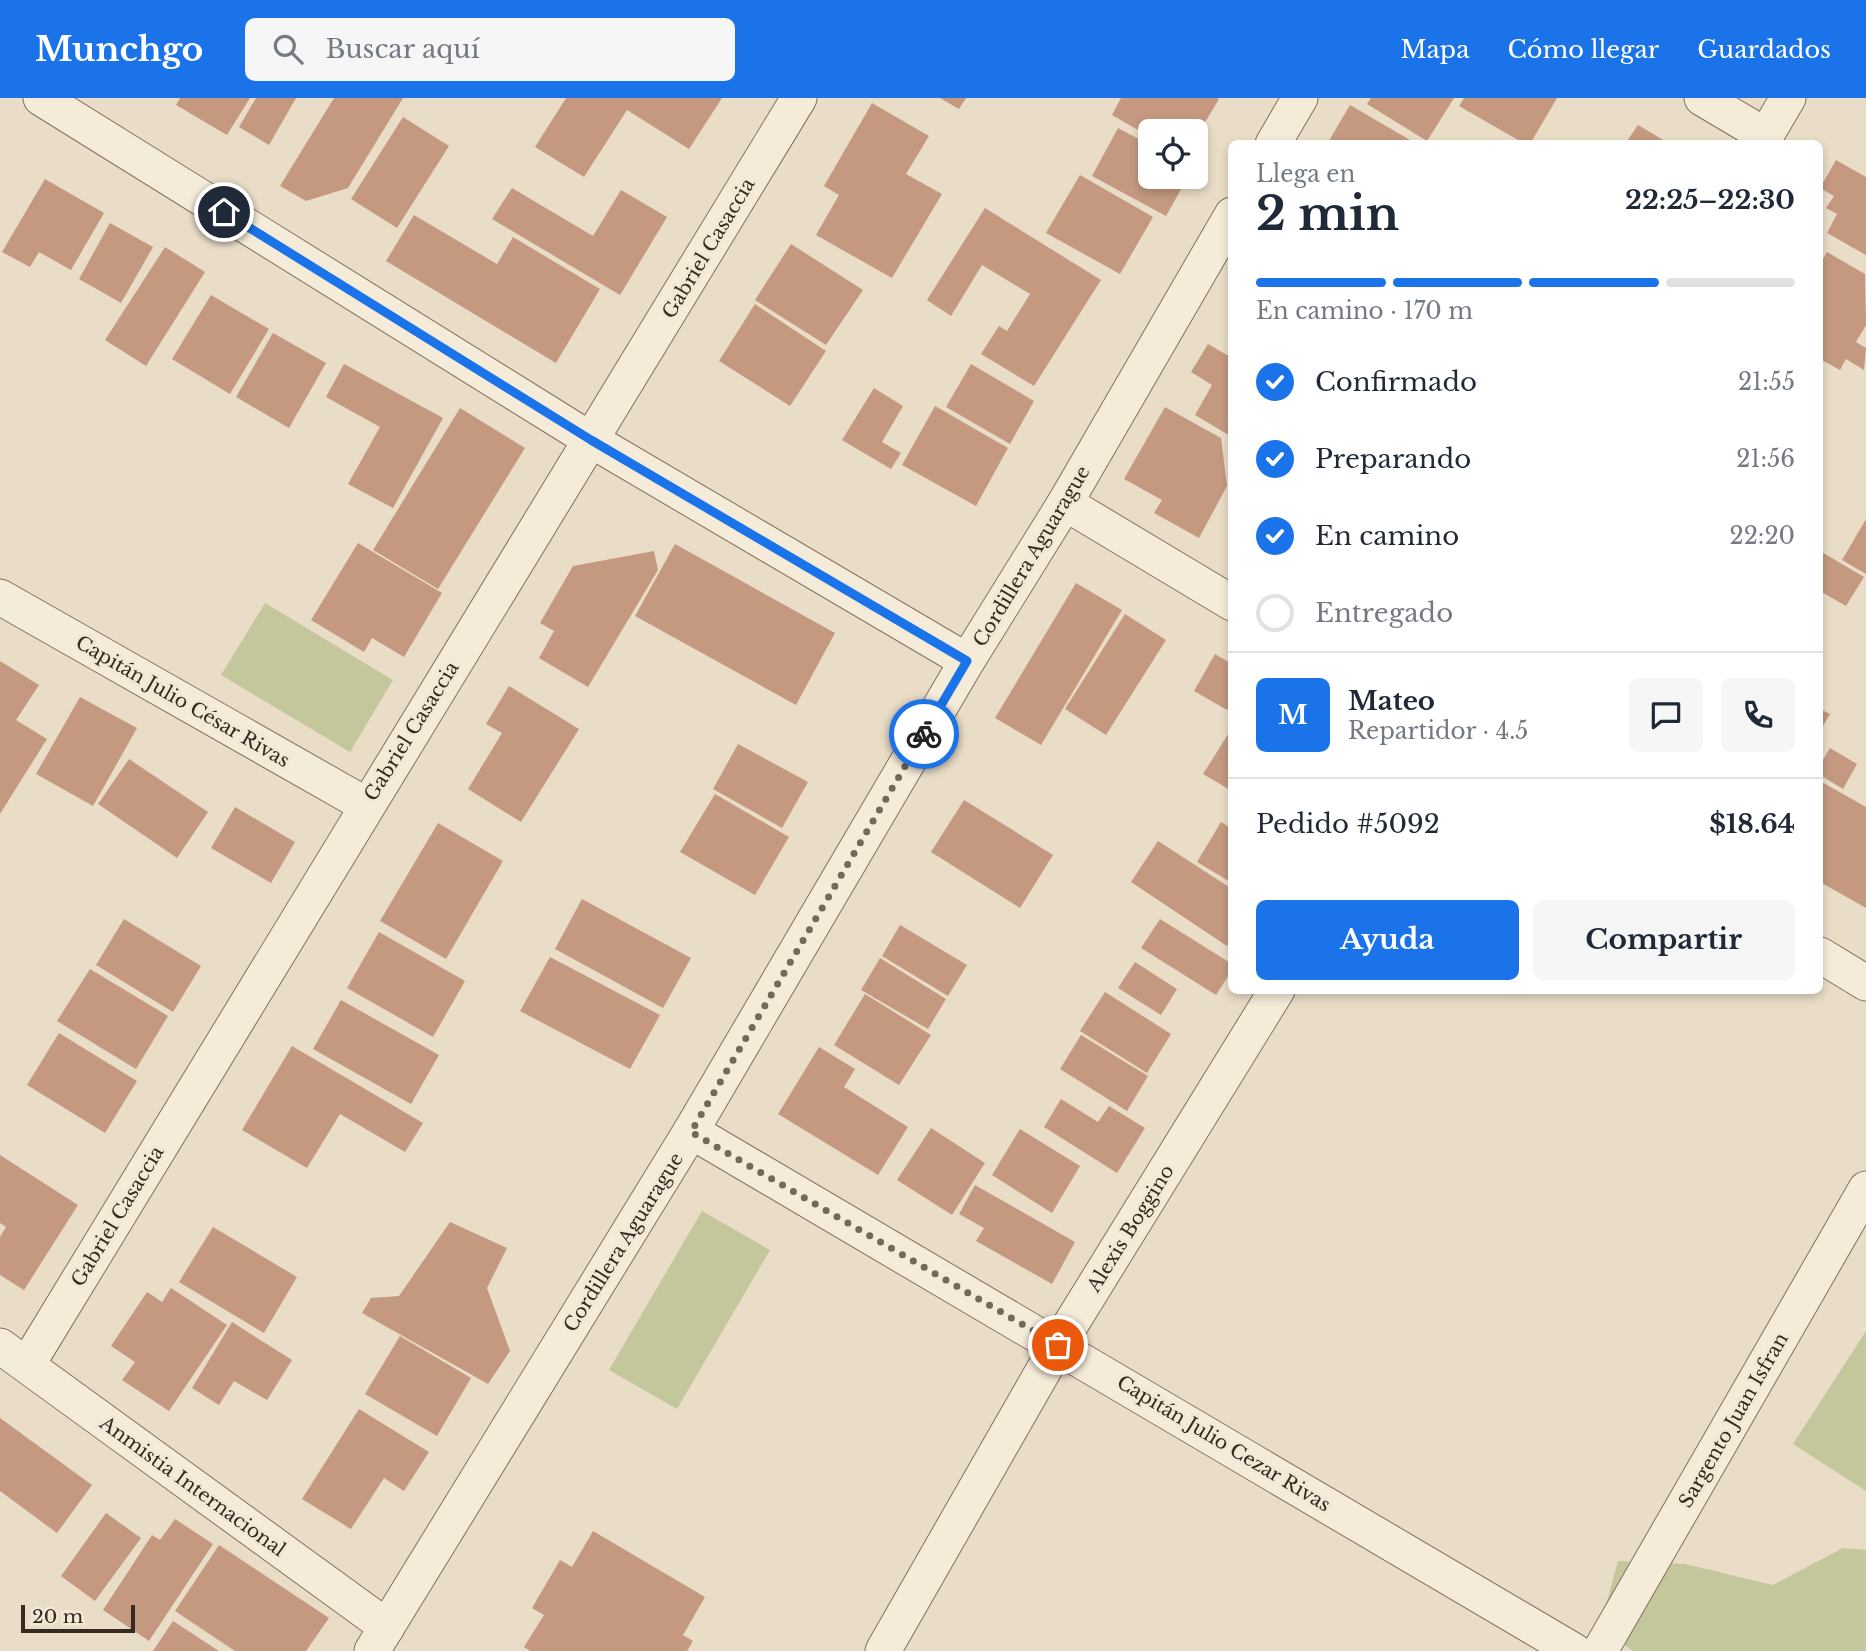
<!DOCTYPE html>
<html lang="es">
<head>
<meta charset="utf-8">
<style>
  :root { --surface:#fff; --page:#f6f6f7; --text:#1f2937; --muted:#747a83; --line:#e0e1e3; --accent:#1a73e8 }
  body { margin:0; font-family:"Libre Baskerville",serif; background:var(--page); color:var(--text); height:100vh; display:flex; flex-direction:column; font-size:26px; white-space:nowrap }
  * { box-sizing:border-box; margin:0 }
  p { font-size:23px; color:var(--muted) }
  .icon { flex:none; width:38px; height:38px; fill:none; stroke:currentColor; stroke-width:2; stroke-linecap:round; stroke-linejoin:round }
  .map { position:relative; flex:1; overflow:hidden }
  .drawer { position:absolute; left:1228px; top:42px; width:595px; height:854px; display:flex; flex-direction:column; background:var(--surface); border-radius:10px; box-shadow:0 4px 10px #0003 }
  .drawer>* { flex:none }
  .buttons { position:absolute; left:1138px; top:21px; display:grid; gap:14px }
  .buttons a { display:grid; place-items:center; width:70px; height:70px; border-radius:10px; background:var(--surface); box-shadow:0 4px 10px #0003; font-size:35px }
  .scale { position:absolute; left:21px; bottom:18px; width:114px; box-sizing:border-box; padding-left:7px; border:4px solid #352920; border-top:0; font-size:19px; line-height:24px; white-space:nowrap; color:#352920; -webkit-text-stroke:5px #f2e8d5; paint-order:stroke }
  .pin { position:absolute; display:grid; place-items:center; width:60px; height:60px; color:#fff; margin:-30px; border:4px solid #fff; border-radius:50%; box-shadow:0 2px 7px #0007 }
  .courier { position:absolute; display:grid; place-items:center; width:70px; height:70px; margin:-35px; border:5px solid #1a73e8; border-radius:50%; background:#fff; color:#222; box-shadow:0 2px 9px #0007 }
  .summary em { font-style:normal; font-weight:700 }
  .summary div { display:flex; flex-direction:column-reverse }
  .summary { display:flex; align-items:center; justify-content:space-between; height:119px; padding:0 28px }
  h1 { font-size:46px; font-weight:700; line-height:52px }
  .bar { display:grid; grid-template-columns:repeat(4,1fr); gap:10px 7px; align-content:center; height:84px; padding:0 28px }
  .bar i { height:9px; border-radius:5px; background:var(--line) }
  .bar .active { background:var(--accent) }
  .bar p { grid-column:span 4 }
  .line { display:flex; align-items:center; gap:18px; padding:0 28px; border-top:2px solid var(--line) }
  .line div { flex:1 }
  .round { display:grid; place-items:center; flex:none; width:74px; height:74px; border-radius:10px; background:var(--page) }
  ol { padding:0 28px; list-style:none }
  li { display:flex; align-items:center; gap:21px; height:77px }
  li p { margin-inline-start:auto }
  li .icon { padding:7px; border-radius:50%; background:var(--accent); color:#fff; stroke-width:4 }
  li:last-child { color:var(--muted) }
  li i { width:38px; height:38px; border:4px solid var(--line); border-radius:50% }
  .primary-button { display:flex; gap:14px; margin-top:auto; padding:14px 28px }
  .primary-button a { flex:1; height:80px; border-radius:10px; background:var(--accent); color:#fff; font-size:28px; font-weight:700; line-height:80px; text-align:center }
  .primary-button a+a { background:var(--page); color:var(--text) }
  header { display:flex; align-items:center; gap:42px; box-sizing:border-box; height:98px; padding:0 35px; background:var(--accent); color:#fff }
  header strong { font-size:33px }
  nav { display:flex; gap:38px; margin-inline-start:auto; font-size:24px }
  .search { width:490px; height:63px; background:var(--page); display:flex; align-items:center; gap:18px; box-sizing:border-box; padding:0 24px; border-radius:10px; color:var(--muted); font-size:26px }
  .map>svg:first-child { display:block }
</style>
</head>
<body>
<header>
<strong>Munchgo</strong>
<div class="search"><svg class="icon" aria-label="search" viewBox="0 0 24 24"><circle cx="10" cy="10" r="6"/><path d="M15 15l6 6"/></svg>Buscar aquí</div>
<nav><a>Mapa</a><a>Cómo llegar</a><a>Guardados</a></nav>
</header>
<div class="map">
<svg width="1866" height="1553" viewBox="0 0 1866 1553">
  <rect width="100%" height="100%" fill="#e9ddc7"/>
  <g fill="#c4c69c">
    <path d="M265,505L393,582L350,654L221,577Z"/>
    <path d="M702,1113L770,1152L677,1311L609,1272Z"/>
    <path d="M1866,1233V1393L1793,1346Z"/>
    <path d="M1843,1450L1866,1452V1553H1633L1600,1529L1618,1463L1685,1466L1773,1487Z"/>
  </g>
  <g fill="#c49980">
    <path d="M180,0H250L227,37L176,7Z"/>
    <path d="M256,0H296L269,47L239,29Z"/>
    <path d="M334,0H403L348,90L306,103L280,88Z"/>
    <path d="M566,0H722L689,51L627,12L584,79L535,49Z"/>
    <path d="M940,0H966L959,11Z"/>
    <path d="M1121,0H1217L1219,1L1195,41V33H1150V39L1112,17Z"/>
    <path d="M1371,0H1454L1427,43L1367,6Z"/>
    <path d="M1464,0H1557L1530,46H1525L1459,8Z"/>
    <path d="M872,5L929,38L906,76L942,96L892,180L816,137L839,97L824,88Z"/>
    <path d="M1350,7L1417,46H1327Z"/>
    <path d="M403,19L449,48L397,130L351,101Z"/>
    <path d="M1638,27L1670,46H1625Z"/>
    <path d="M1118,30L1150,47V79H1188L1166,118L1092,78Z"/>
    <path d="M1836,62L1866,79V157L1827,135L1837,116L1826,110L1834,98L1820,90Z"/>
    <path d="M1080,77L1153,119L1120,176L1046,135Z"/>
    <path d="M45,81L104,115L71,172L39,154L30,169L2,154Z"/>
    <path d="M512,90L593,138L621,92L667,119L620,197L492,121Z"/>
    <path d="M985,110L1101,182L1034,288L981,256L999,228L1007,233L1030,196L982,167L951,218L927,202Z"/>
    <path d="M414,117L497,166L513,139L600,191L556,265L386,163Z"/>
    <path d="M110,125L153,149L121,205L79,181Z"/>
    <path d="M791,146L863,192L826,247L755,202Z"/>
    <path d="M165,149L205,174L146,268L105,242Z"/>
    <path d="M1827,154L1865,176L1866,227L1856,244L1866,250L1864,272L1846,261L1840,272L1820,261V166Z"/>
    <path d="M211,197L269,231L230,296L172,261Z"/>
    <path d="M755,206L826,253L790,308L719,263Z"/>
    <path d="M273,235L326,265L289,330L236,299Z"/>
    <path d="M1208,246L1232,260V339L1195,317L1212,287L1191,274Z"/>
    <path d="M344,266L443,320L393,410L348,386L380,329L326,299Z"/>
    <path d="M971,266L1034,303L1010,346L946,309Z"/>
    <path d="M874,290L903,308L882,344L901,355L891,371L842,342Z"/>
    <path d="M935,308L1008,350L976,408L902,367Z"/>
    <path d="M1165,309L1221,340L1227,388L1199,440L1154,415L1162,402L1124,381Z"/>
    <path d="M460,310L525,350L438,491L373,452Z"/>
    <path d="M1866,421V476L1842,462Z"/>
    <path d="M358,445L442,495L404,559L372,540L364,554L311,522Z"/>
    <path d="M675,446L835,535L796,607L635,518Z"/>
    <path d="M654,453L658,472L588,589L539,560L554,533L540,525L573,468Z"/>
    <path d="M1820,453L1864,479L1846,508L1820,493Z"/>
    <path d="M1076,485L1122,512L1041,647L995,620Z"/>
    <path d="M1125,516L1166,542L1106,637L1065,611Z"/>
    <path d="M1215,556L1232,566V603L1227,612L1194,593Z"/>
    <path d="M0,563L39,587L16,622L47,641L0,716Z"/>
    <path d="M509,588L579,631L521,724L468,691L502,635L486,626Z"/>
    <path d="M80,599L137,630L93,708L36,676Z"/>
    <path d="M1820,611L1830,616L1820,633Z"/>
    <path d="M1232,630V690L1230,692L1203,676Z"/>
    <path d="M738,646L808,684L782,730L713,691Z"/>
    <path d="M1830,650L1857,666L1843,691L1820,677V667Z"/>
    <path d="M129,661L208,714L177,760L98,706Z"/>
    <path d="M1820,683L1866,709V810L1820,784Z"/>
    <path d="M715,696L789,739L755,797L680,754Z"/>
    <path d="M964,702L1053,757L1020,810L931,754Z"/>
    <path d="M235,709L295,744L271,785L211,750Z"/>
    <path d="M1221,724L1232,731V785L1197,764Z"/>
    <path d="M438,725L503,763L446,861L380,823Z"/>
    <path d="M1158,743L1232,791V840L1227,848L1131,784Z"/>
    <path d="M582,801L691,860L663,910L555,851Z"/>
    <path d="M124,821L201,868L173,914L96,867Z"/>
    <path d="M1160,821L1232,866V872L1216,897L1141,850Z"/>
    <path d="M900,827L967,867L948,898L882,858Z"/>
    <path d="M379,834L465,883L433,939L347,890Z"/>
    <path d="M550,859L660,917L630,971L520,913Z"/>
    <path d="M880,860L946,901L928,931L861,892Z"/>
    <path d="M1135,864L1177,891L1161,917L1118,890Z"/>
    <path d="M90,871L168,918L136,971L57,923Z"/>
    <path d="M1105,894L1171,936L1147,975L1080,933Z"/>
    <path d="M865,896L931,937L899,987L834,947Z"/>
    <path d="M341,902L439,957L411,1006L313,951Z"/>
    <path d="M59,935L137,983L105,1035L27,987Z"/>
    <path d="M1081,937L1148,978L1127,1013L1060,971Z"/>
    <path d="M292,948L423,1025L405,1054L340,1016L307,1070L242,1032Z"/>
    <path d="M819,949L855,971L844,989L908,1029L878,1077L778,1016Z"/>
    <path d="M1061,1001L1098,1024L1109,1008L1145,1030L1117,1075L1044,1029Z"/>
    <path d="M931,1030L985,1065L952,1117L897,1082Z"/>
    <path d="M1020,1031L1080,1068L1052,1115L992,1077Z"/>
    <path d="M0,1057L78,1107L24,1192L0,1177V1139L6,1129L0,1125Z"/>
    <path d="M975,1087L1075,1144L1052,1186L976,1143L984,1130L959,1116Z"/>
    <path d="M450,1124L507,1150L487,1190L510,1253L488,1286L362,1215L371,1200L399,1198Z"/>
    <path d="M213,1129L297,1179L264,1235L179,1184Z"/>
    <path d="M171,1190L227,1227L169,1313L122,1282L135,1264L111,1248L147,1194L162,1204Z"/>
    <path d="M232,1224L292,1262L267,1302L234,1283L219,1307L192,1290Z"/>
    <path d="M400,1238L471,1280L437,1338L365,1296Z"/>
    <path d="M359,1311L429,1354L404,1393L384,1380L351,1431L302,1401Z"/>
    <path d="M0,1320L92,1387L57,1435L0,1393Z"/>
    <path d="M106,1415L141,1440L95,1503L61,1478Z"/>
    <path d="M175,1421L213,1446L149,1543L103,1512L152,1437L160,1442Z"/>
    <path d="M593,1433L705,1499L683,1537L693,1543L687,1553H530L524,1549L544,1517L532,1510L560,1462L572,1469Z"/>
    <path d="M219,1447L329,1520L306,1553H235L175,1513Z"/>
    <path d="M173,1523L219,1553H153Z"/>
  </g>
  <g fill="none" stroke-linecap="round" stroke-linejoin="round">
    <g stroke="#83705e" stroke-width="37">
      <g id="minor">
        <path d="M41,0L591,342L967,563"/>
        <path d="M1702,0L1766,38"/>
        <path d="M1273,46L1300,0"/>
        <path d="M1761,46L1788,0"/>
        <path d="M1065,405L1232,505"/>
        <path d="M0,499L366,707"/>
        <path d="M1820,857L1866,885"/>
        <path d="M691,1033L1574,1553"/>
        <path d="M0,1248L387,1529"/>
        <path d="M27,1267L799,0"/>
        <path d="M372,1553L691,1033L967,563L1065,405L1232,117"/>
        <path d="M883,1553L1058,1247L1277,892"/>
        <path d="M1600,1553L1866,1091"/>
      </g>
    </g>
    <use href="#minor" stroke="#f5ebd9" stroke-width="35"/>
  </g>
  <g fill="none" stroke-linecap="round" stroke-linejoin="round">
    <path stroke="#74685a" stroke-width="7" stroke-dasharray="0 12.6" d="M924,636L691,1034L1058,1247"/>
    <path stroke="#1a73e8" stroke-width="9" d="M224,114L591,342L967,563L924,636"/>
  </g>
  <g text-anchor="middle" stroke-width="6" stroke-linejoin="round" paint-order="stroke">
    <g font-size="19" fill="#352920" stroke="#f2e8d5">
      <text transform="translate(708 150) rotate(-59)" y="7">Gabriel Casaccia</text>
      <text transform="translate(1031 458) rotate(-59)" y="7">Cordillera Aguarague</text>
      <text transform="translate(183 603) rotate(30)" y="7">Capitán Julio César Rivas</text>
      <text transform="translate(411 633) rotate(-58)" y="7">Gabriel Casaccia</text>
      <text transform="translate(117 1118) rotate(-59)" y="7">Gabriel Casaccia</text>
      <text transform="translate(1130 1130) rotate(-58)" y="7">Alexis Boggino</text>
      <text transform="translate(623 1144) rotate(-58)" y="7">Cordillera Aguarague</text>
      <text transform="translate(1733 1322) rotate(-60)" y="7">Sargento Juan Isfran</text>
      <text transform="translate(1224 1345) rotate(31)" y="7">Capitán Julio Cezar Rivas</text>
      <text transform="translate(193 1388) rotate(36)" y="7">Anmistia Internacional</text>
    </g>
  </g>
</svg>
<div class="buttons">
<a><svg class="icon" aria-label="locate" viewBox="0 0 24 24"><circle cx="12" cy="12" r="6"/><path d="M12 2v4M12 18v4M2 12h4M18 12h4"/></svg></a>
</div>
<div class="scale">20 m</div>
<div class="pin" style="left:1058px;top:1247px;background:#ea580c"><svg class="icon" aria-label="bag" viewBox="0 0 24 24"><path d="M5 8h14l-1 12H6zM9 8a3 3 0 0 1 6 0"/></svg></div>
<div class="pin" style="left:224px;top:114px;background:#1f2937"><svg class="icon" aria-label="home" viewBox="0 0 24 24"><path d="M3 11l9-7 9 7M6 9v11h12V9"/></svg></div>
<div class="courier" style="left:924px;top:636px"><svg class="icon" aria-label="bike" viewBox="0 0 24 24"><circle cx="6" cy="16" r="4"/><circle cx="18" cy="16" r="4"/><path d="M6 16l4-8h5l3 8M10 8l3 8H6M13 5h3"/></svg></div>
<section class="drawer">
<div class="summary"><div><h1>2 min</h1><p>Llega en</p></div><em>22:25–22:30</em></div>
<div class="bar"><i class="active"></i><i class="active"></i><i class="active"></i><i></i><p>En camino · 170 m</p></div>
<ol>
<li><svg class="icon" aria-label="check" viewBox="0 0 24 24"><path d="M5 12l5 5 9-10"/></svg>Confirmado<p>21:55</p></li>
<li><svg class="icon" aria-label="check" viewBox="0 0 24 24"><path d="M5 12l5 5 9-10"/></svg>Preparando<p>21:56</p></li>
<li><svg class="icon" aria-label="check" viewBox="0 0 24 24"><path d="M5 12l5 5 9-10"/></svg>En camino<p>22:20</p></li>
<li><i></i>Entregado</li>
</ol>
<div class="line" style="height:126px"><b class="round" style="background:var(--accent);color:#fff">M</b><div><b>Mateo</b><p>Repartidor · 4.5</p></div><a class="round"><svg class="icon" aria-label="chat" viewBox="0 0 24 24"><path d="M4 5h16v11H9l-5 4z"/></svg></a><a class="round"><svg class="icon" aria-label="phone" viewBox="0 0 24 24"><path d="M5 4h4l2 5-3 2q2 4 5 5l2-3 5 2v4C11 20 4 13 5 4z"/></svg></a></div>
<div class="line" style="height:91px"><div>Pedido #5092</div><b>$18.64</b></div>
<div class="primary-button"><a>Ayuda</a><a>Compartir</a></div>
</section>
</div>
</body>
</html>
